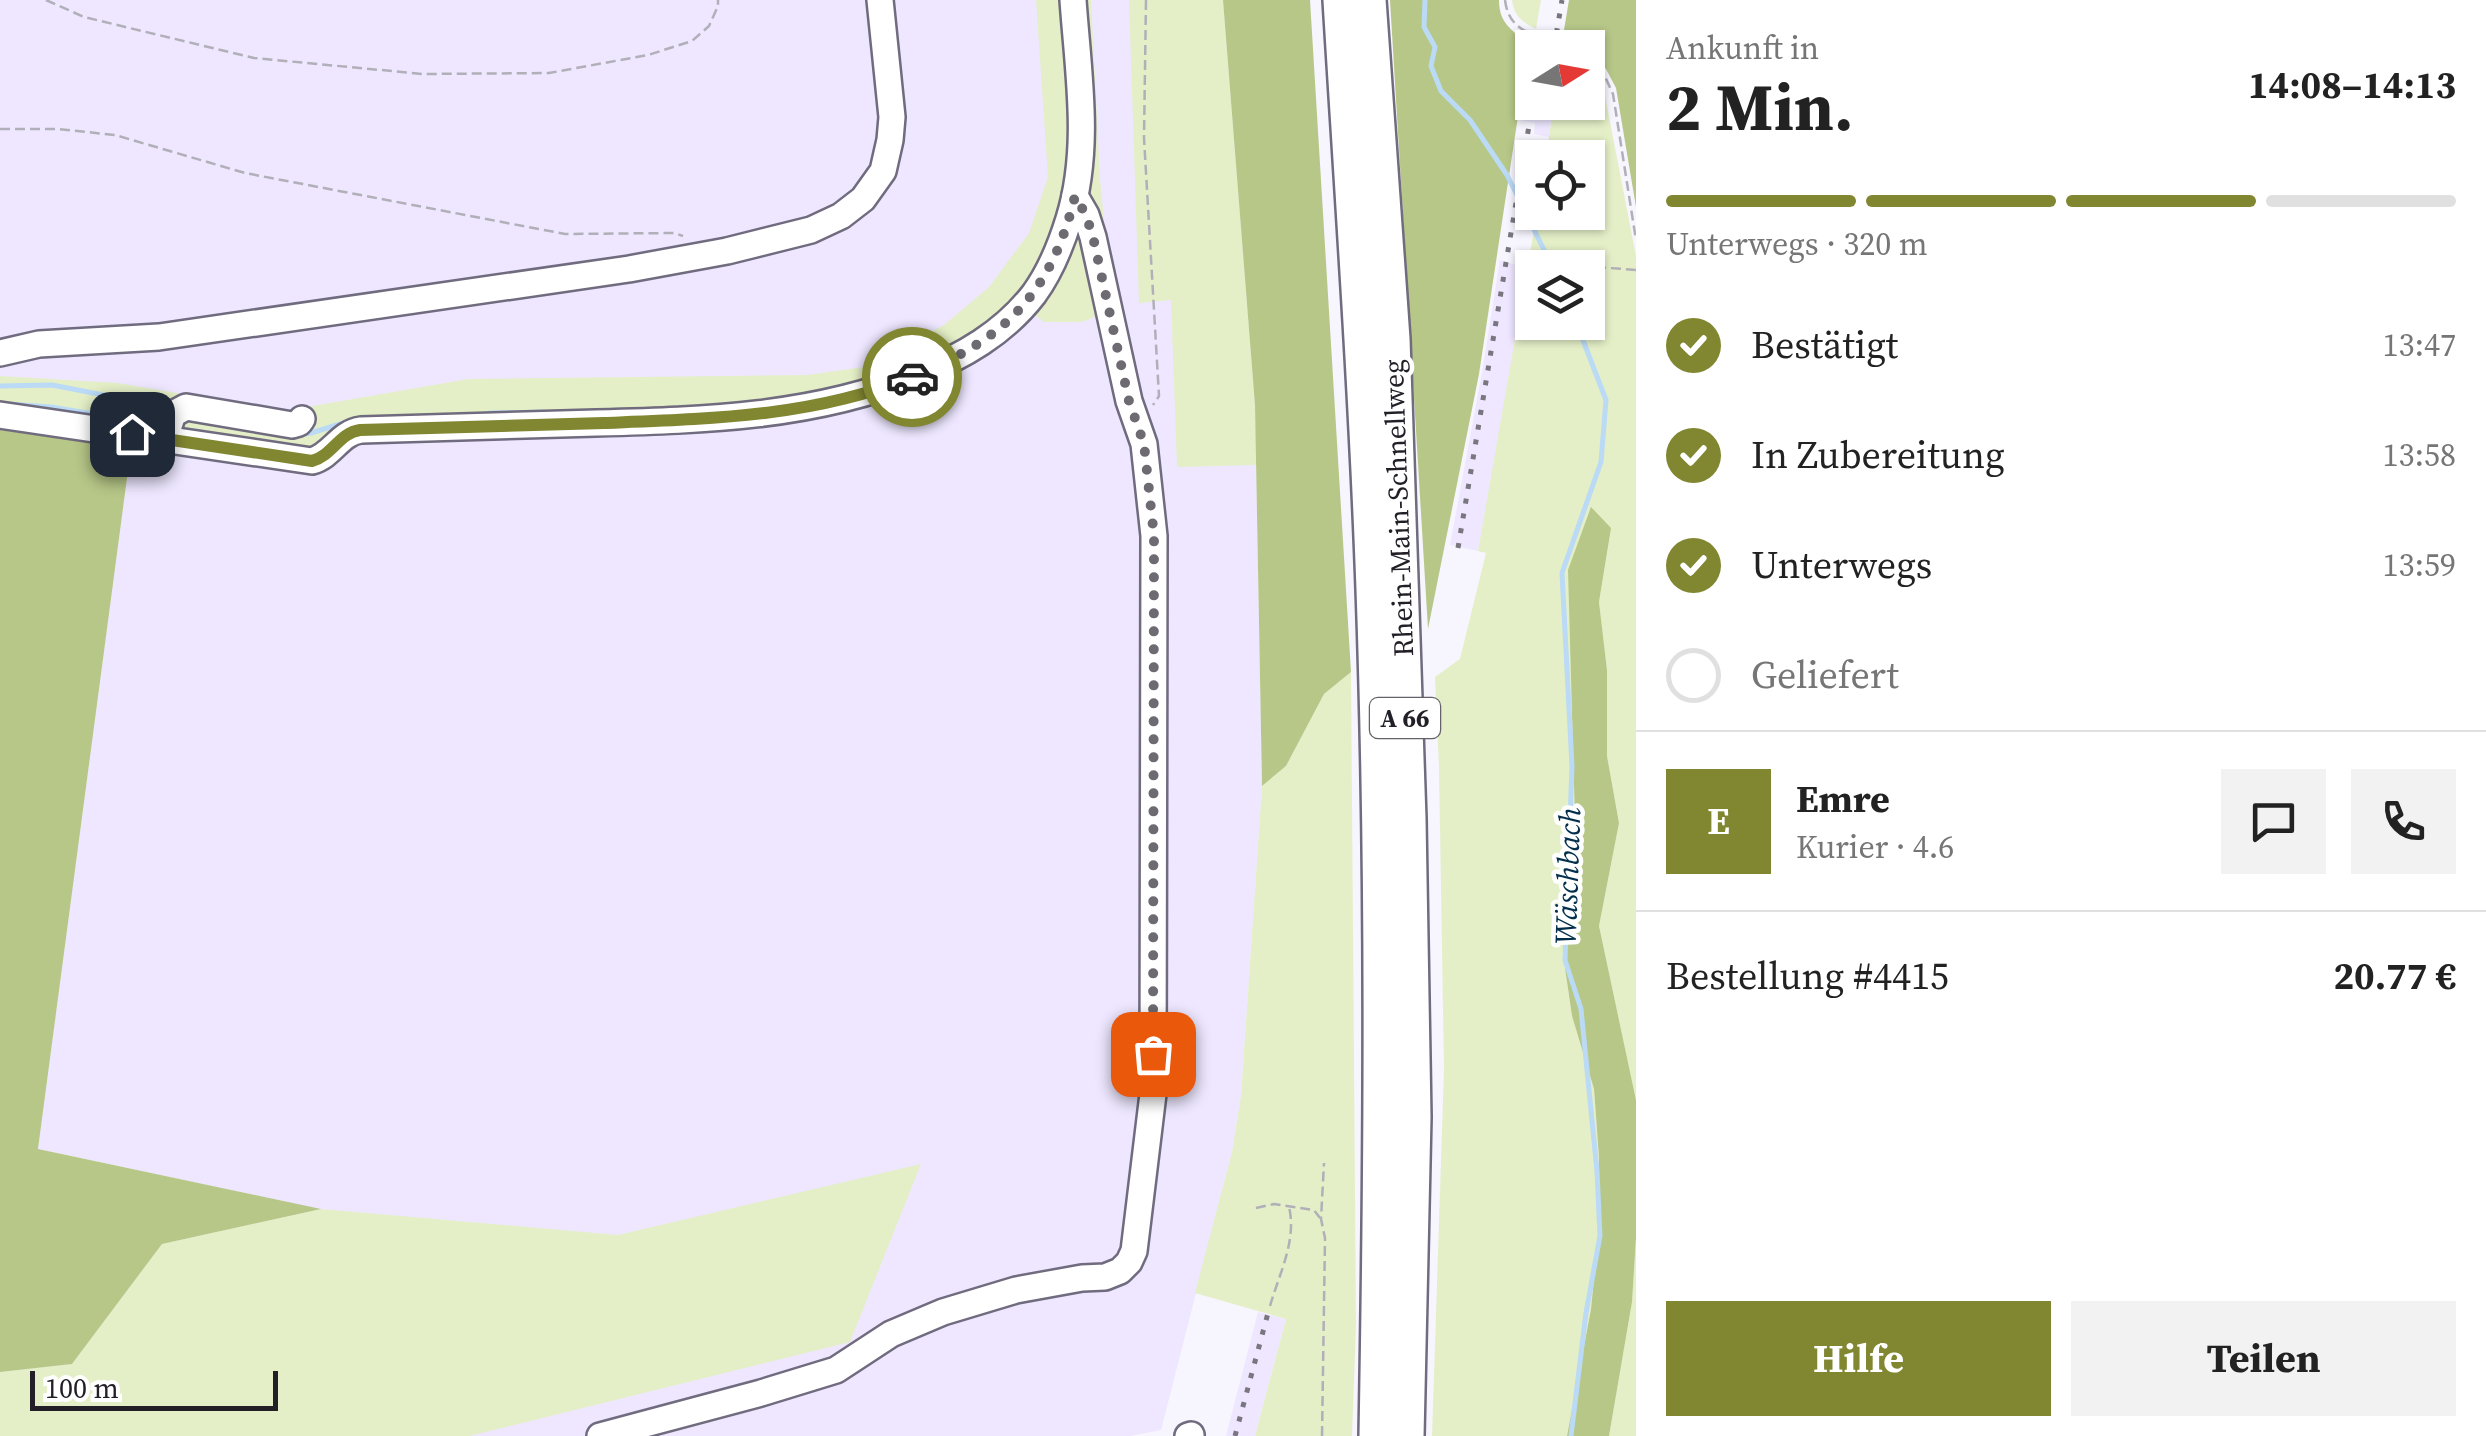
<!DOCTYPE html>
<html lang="de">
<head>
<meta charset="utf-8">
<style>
  :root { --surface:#fff; --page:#f2f2f2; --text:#222; --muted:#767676; --line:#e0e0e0; --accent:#818631 }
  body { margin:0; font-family:"Source Serif 4",serif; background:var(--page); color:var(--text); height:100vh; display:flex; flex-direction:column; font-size:38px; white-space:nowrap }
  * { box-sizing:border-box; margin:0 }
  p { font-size:32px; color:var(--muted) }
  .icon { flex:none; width:55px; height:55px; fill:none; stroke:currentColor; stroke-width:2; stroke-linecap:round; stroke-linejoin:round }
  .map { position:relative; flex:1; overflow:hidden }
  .side { display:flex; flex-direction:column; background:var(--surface); width:850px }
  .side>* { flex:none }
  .needle { width:65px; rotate:79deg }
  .tools { position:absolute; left:1515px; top:30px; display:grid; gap:20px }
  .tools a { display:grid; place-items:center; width:90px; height:90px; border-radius:0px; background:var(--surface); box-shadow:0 2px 8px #0004; font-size:50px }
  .scale { position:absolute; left:30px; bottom:25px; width:248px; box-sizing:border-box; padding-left:10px; border:5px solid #221f27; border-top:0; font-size:28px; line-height:35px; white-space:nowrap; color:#221f27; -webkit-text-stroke:8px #fff; paint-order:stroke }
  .pin { position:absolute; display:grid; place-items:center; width:85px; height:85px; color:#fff; margin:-42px; border-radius:20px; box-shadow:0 5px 15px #0006 }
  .courier { position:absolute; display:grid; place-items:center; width:100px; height:100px; margin:-50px; border:8px solid #818631; border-radius:50%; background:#fff; color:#222; box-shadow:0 2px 12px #0007 }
  .head em { font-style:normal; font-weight:700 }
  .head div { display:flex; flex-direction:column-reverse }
  .head { display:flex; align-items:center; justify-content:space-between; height:170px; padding:0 30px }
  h1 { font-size:65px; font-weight:700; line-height:75px }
  .bar { display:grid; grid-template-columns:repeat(4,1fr); gap:15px 10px; align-content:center; height:120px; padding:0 30px }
  .bar i { height:12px; border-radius:8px; background:var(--line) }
  .bar .on { background:var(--accent) }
  .bar p { grid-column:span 4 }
  .line { display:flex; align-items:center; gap:25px; padding:0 30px; border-top:2px solid var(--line) }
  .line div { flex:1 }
  .round { display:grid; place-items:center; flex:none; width:105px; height:105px; border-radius:0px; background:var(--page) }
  ol { padding:0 30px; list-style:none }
  li { display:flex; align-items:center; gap:30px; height:110px }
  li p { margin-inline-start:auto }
  li .icon { padding:10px; border-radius:50%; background:var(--accent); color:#fff; stroke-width:4 }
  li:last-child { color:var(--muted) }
  li i { width:55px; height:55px; border:5px solid var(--line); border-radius:50% }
  .primary-button { display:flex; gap:20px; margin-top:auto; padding:20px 30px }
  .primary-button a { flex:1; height:115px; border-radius:0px; background:var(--accent); color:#fff; font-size:40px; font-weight:700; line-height:115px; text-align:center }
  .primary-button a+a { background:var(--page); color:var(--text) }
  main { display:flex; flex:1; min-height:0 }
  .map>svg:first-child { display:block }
</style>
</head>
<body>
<main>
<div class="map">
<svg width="1636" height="1436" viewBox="0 0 1636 1436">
  <rect width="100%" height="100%" fill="#f7f5fe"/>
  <g fill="#eee7ff">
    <path d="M0,0H1223L1255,405L1262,786L1241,1096L1232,1152L1161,1430L1130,1436H0V1372L72,1364L319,1209L38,1149L131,448L0,430Z"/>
    <path d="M1532,58V102L1554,103L1549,137L1534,134L1535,123L1521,120Z"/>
    <path d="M1500,260L1529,269L1478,551L1450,545L1483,367Z"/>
    <path d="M1258,1312L1286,1319L1255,1436H1226Z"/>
  </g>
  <g fill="#e4efc7" fill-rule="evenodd">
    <path d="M1036,0H1091L1100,179L1112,310L1082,322H1044L1034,314L957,366L873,404L763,428L351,444L318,475L0,430V376L118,383L284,411L468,379L807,375L864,367L944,325L989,287L1029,233L1048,177Z"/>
    <path d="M1129,0H1223L1255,405L1257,465L1177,467L1171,300L1139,303Z"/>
    <path d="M1512,0H1541L1536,29C1522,22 1514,16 1512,0Z"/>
    <path d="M1588,64L1604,91L1636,256V1100L1599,926L1619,823L1607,756V670L1599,602L1611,529L1574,736L1575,820L1565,968L1572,1016L1594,1089L1599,1158L1598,1237L1591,1309L1567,1436H1432L1444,1070L1439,767L1435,677L1460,659L1486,553L1478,551L1537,213L1588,212V158L1546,157L1554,103L1588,102ZM1532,268H1588V322H1532Z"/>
    <path d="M1351,672L1356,1325L1352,1436H1255L1286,1319L1195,1293L1232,1152L1241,1096L1262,786L1286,766L1324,694Z"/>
    <path d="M921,1164L850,1342L469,1436H0V1372L72,1364L162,1244L321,1209L618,1235Z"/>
    <path d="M1636,1238V1436H1609L1632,1302Z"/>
  </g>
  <g fill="#b7c788">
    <path d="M1223,0H1310L1351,672L1324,694L1286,766L1262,786L1255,405Z"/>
    <path d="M1390,0H1499C1499,30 1519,29 1528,50L1479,374L1428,629Z"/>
    <path d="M1569,0H1636V207L1616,88L1606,69L1588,48L1563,36Z"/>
    <path d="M0,430L131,448L38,1149L321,1209L162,1244L72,1364L0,1372Z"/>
    <path d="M1591,507L1611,528L1599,602L1607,670V756L1619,823L1599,926L1636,1100V1238L1632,1302L1609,1436H1567L1591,1309L1598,1237L1599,1158L1594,1089L1572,1016L1565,968L1575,820L1568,570Z"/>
  </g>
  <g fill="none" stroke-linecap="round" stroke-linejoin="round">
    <g stroke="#badaf6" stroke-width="5">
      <path d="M1425,0L1424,27L1435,47L1431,66L1441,91L1470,120L1507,175L1553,268"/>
      <path d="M0,386L52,385L160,406"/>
      <path d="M8,404L51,407L154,424"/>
      <path d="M489,413L543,412"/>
      <path d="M186,430L202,432"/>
      <path d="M297,435L311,433L353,420"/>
      <path d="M1571,1436L1586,1313L1600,1236L1597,1171L1581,1009L1565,960L1572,766L1562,573L1601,462L1606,400L1576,322"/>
    </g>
    <g stroke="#706b7e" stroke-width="30">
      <g id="minor">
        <path d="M0,353L39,344L159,337L629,269L727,251L811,230L841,216L863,199L883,171L890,140L892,117L880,0"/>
        <path d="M0,415L312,461C333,455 339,433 361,430C439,427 517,425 596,423C706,420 814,417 917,375C962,357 1004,333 1034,294C1050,272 1061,245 1069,219C1091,148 1078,72 1073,0"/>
        <path d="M165,438L173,414L186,407L292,425L299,423L302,419"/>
        <path d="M600,1436L761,1393L836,1370L891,1334L943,1312L1016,1290L1082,1278L1105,1277L1120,1271L1129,1262L1134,1251L1153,1094L1154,536L1144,444L1129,401L1093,237L1086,215L1075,196"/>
        <path d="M1188,1436L1191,1435"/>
      </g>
    </g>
    <g stroke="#706b7e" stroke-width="40">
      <g id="highway">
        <path d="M1341,0C1353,196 1367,393 1374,589C1384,871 1382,1154 1377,1436"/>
        <path d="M1368,0L1392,339L1408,819L1413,1117L1406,1436"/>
      </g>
    </g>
    <g stroke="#b1afb8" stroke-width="2.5" stroke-dasharray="10 5" stroke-linecap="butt">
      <path d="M46,0L84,17L254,58L423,74L549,73L648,55L692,41L709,26L718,6V0"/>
      <path d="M1146,0L1144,138L1159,396L1153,405"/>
      <path d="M1505,0C1510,40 1547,34 1576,48"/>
      <path d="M1588,55L1602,70L1613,94L1636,240"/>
      <path d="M0,129H58L115,135L245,173L565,234L674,233L683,236"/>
      <path d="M1596,267L1636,270"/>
      <path d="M1256,1208L1274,1204L1314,1210L1320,1218"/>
      <path d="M1270,1306C1279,1274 1297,1241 1289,1207"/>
      <path d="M1322,1436L1325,1238L1321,1219L1324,1163"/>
    </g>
    <use href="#minor" stroke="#fff" stroke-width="25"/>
    <use href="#highway" stroke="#fff" stroke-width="35"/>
    <g stroke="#79767f" stroke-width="5" stroke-dasharray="5 10" stroke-linecap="butt">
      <path d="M1554,48L1562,0"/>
      <path d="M1458,548L1533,102"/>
      <path d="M1235,1436L1268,1313"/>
    </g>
  </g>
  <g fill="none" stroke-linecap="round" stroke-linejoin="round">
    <path stroke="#6d6a72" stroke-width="10" stroke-dasharray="0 18" d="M912,377C1004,340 1051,295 1075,196L1086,215L1093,237L1129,401L1144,444L1154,536L1153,1054"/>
    <path stroke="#818631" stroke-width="12" d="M132,434L312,461C333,455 339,433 360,430C442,428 523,425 604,423C709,419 813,417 912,377"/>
  </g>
  <g text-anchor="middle" stroke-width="9" stroke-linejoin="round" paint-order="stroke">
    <rect fill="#fff" stroke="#646268" stroke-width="2.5" x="1370" y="698" width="70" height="40" rx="8"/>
    <g font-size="25" font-weight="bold" fill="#221f27">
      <text x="1405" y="727">A 66</text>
    </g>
    <g font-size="28" fill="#221f27" stroke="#fff">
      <text transform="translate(1398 508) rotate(-92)" y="10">Rhein-Main-Schnellweg</text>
    </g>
    <g font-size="30" font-style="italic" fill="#032e4c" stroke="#fff">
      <text transform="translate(1568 876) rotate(-88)" y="10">Wäschbach</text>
    </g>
  </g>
</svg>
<div class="tools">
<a><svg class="needle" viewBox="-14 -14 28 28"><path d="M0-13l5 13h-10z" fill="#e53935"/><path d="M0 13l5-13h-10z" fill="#767676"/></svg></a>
<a><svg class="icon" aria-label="locate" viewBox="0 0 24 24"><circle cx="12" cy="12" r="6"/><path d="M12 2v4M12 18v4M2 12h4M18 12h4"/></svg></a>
<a><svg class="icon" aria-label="layers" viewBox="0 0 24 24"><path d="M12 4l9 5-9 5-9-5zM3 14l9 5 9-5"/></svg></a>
</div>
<div class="scale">100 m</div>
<div class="pin" style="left:1153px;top:1054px;background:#ea580c"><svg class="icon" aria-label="bag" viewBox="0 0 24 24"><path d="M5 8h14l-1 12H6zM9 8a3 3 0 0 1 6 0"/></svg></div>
<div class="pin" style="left:132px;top:434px;background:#1f2937"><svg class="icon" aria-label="home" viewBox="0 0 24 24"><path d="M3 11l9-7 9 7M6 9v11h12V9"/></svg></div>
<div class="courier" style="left:912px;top:377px"><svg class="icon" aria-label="car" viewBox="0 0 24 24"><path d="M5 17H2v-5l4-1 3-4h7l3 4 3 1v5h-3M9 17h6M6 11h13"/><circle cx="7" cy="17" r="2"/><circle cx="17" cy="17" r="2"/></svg></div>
</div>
<section class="side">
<div class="head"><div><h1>2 Min.</h1><p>Ankunft in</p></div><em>14:08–14:13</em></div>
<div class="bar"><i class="on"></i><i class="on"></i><i class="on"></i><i></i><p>Unterwegs · 320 m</p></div>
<ol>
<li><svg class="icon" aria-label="check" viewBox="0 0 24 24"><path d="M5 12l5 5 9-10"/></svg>Bestätigt<p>13:47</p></li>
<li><svg class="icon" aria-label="check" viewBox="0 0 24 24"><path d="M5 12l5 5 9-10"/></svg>In Zubereitung<p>13:58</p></li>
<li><svg class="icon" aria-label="check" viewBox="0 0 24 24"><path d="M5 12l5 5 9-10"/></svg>Unterwegs<p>13:59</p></li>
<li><i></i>Geliefert</li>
</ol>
<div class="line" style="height:180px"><b class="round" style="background:var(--accent);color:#fff">E</b><div><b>Emre</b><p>Kurier · 4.6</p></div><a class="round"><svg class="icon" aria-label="chat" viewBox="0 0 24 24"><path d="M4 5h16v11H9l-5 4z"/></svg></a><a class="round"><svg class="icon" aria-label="phone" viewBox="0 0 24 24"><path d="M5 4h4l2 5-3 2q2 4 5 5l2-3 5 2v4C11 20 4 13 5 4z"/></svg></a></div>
<div class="line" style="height:130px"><div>Bestellung #4415</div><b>20.77 €</b></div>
<div class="primary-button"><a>Hilfe</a><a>Teilen</a></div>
</section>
</main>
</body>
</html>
